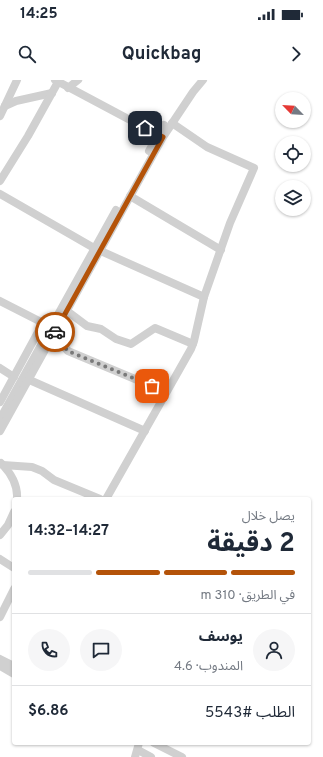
<!DOCTYPE html>
<html lang="ar">
<head>
<meta charset="utf-8">
<style>
  :root { --surface:#fff; --page:#f6f6f7; --text:#1f2937; --muted:#747a83; --line:#e0e1e3; --accent:#b45309 }
  body { margin:0; font-family:Overpass,"Noto Sans Arabic",sans-serif; background:var(--page); color:var(--text); direction:rtl; height:100vh; display:flex; flex-direction:column; font-size:15px; white-space:nowrap }
  * { box-sizing:border-box; margin:0 }
  p { font-size:13px; color:var(--muted) }
  .icon { flex:none; width:22px; height:22px; fill:none; stroke:currentColor; stroke-width:2; stroke-linecap:round; stroke-linejoin:round }
  .map { position:relative; flex:1; overflow:hidden; direction:ltr }
  .details { position:absolute; left:12px; top:417px; width:299px; height:248px; display:flex; flex-direction:column; background:var(--surface); border-radius:4px; box-shadow:0 1px 3px #0004; direction:rtl }
  .details>* { flex:none }
  .needle { width:26px; rotate:295deg }
  .controls { position:absolute; left:275px; top:12px; display:grid; gap:8px }
  .controls a { display:grid; place-items:center; width:36px; height:36px; border-radius:50%; background:var(--surface); box-shadow:0 1px 3px #0004; font-size:20px }
  .pin { position:absolute; display:grid; place-items:center; width:34px; height:34px; color:#fff; margin:-17px; border-radius:8px; box-shadow:0 2px 6px #0006 }
  .courier { position:absolute; display:grid; place-items:center; width:40px; height:40px; margin:-20px; border:3px solid #b45309; border-radius:50%; background:#fff; color:#222; box-shadow:0 1px 5px #0007 }
  .overview em { font-style:normal; font-weight:700 }
  .overview div { display:flex; flex-direction:column-reverse }
  .overview { display:flex; align-items:center; justify-content:space-between; height:68px; padding:0 16px }
  h1 { font-size:26px; font-weight:700; line-height:30px }
  .bar { display:grid; grid-template-columns:repeat(4,1fr); gap:6px 4px; align-content:center; height:48px; padding:0 16px }
  .bar i { height:5px; border-radius:3px; background:var(--line) }
  .bar .current { background:var(--accent) }
  .bar p { grid-column:span 4 }
  .line { display:flex; align-items:center; gap:10px; padding:0 16px; border-top:1px solid var(--line) }
  .line div { flex:1 }
  .round { display:grid; place-items:center; flex:none; width:42px; height:42px; border-radius:21px; background:var(--page) }
  .status { display:flex; justify-content:space-between; align-items:center; height:28px; padding:0 20px; background:var(--surface); direction:ltr }
  .status svg { height:11px; fill:currentColor }
  header { display:flex; justify-content:space-between; align-items:center; height:52px; padding:0 16px; background:var(--surface); font-size:18px; font-weight:700 }
  .map>svg:first-child { display:block }
</style>
</head>
<body>
<div class="status"><b>14:25</b><svg viewBox="0 0 49 12"><path d="M0 12V9h3v3zM5 12V6h3v6zM10 12V3h3v9zM15 12V0h3v12zM26 1h20v11H26zM47 4h2v5h-2z"/></svg></div>
<header><svg class="icon" aria-label="forward" viewBox="0 0 24 24"><path d="M9 5l7 7-7 7"/></svg>Quickbag<svg class="icon" aria-label="search" viewBox="0 0 24 24"><circle cx="10" cy="10" r="6"/><path d="M15 15l6 6"/></svg></header>
<div class="map">
<svg width="323" height="677" viewBox="0 0 323 677">
  <rect width="100%" height="100%" fill="#fff"/>
  <g fill="none" stroke-linecap="round" stroke-linejoin="round">
    <g stroke="#d0d0d0" stroke-width="8">
      <path d="M55,0L162,57"/>
      <path d="M68,8L78,0"/>
      <path d="M5,26L16,21L52,13"/>
      <path d="M0,36L17,0"/>
      <path d="M149,71L164,45"/>
      <path d="M0,101L28,56L58,2"/>
      <path d="M0,114L94,168L204,217"/>
      <path d="M130,116L221,170"/>
      <path d="M0,221L47,245"/>
      <path d="M67,231L87,246L101,249L116,259L131,264L155,248L193,264"/>
      <path d="M54,255L68,271L166,312"/>
      <path d="M0,288L14,297"/>
      <path d="M25,298L145,351"/>
      <path d="M0,322L43,243"/>
      <path d="M0,339L116,130"/>
      <path d="M0,351L163,57L193,12L203,0"/>
      <path d="M1,383C10,392 18,405 17,419"/>
      <path d="M3,385L32,387L42,391L54,400L100,419"/>
      <path d="M106,419L191,269L194,261L204,217L230,143L254,88L207,67L172,43"/>
      <path d="M0,455L8,445L14,432"/>
      <path d="M0,479L14,488"/>
      <path d="M0,537L14,509"/>
      <path d="M0,579L14,586"/>
      <path d="M0,586L14,594"/>
      <path d="M154,663L182,677"/>
      <path d="M138,670L151,677"/>
      <path d="M135,677L139,663"/>
    </g>
  </g>
  <g fill="none" stroke-linecap="round" stroke-linejoin="round">
    <path stroke="#7a7a7a" stroke-width="4" stroke-dasharray="0 7.2" d="M55,252L54,255L68,271L152,306"/>
    <path stroke="#b45309" stroke-width="5" d="M55,252L163,57L145,48"/>
  </g>
</svg>
<div class="controls">
<a><svg class="needle" viewBox="-14 -14 28 28"><path d="M0-13l5 13h-10z" fill="#e53935"/><path d="M0 13l5-13h-10z" fill="#747a83"/></svg></a>
<a><svg class="icon" aria-label="locate" viewBox="0 0 24 24"><circle cx="12" cy="12" r="6"/><path d="M12 2v4M12 18v4M2 12h4M18 12h4"/></svg></a>
<a><svg class="icon" aria-label="layers" viewBox="0 0 24 24"><path d="M12 4l9 5-9 5-9-5zM3 14l9 5 9-5"/></svg></a>
</div>
<div class="pin" style="left:152px;top:306px;background:#ea580c"><svg class="icon" aria-label="bag" viewBox="0 0 24 24"><path d="M5 8h14l-1 12H6zM9 8a3 3 0 0 1 6 0"/></svg></div>
<div class="pin" style="left:145px;top:48px;background:#1f2937"><svg class="icon" aria-label="home" viewBox="0 0 24 24"><path d="M3 11l9-7 9 7M6 9v11h12V9"/></svg></div>
<div class="courier" style="left:55px;top:252px"><svg class="icon" aria-label="car" viewBox="0 0 24 24"><path d="M5 17H2v-5l4-1 3-4h7l3 4 3 1v5h-3M9 17h6M6 11h13"/><circle cx="7" cy="17" r="2"/><circle cx="17" cy="17" r="2"/></svg></div>
<section class="details">
<div class="overview"><div><h1>2 دقيقة</h1><p>يصل خلال</p></div><em>14:27–14:32</em></div>
<div class="bar"><i class="current"></i><i class="current"></i><i class="current"></i><i></i><p>في الطريق · 310 m</p></div>
<div class="line" style="height:72px"><a class="round"><svg class="icon" aria-label="person" viewBox="0 0 24 24"><circle cx="12" cy="8" r="4"/><path d="M4 21q1-7 8-7t8 7"/></svg></a><div><b>يوسف</b><p>المندوب · 4.6</p></div><a class="round"><svg class="icon" aria-label="chat" viewBox="0 0 24 24"><path d="M4 5h16v11H9l-5 4z"/></svg></a><a class="round"><svg class="icon" aria-label="phone" viewBox="0 0 24 24"><path d="M5 4h4l2 5-3 2q2 4 5 5l2-3 5 2v4C11 20 4 13 5 4z"/></svg></a></div>
<div class="line" style="height:52px"><div>الطلب #5543</div><b>$6.86</b></div>
</section>
</div>
</body>
</html>
